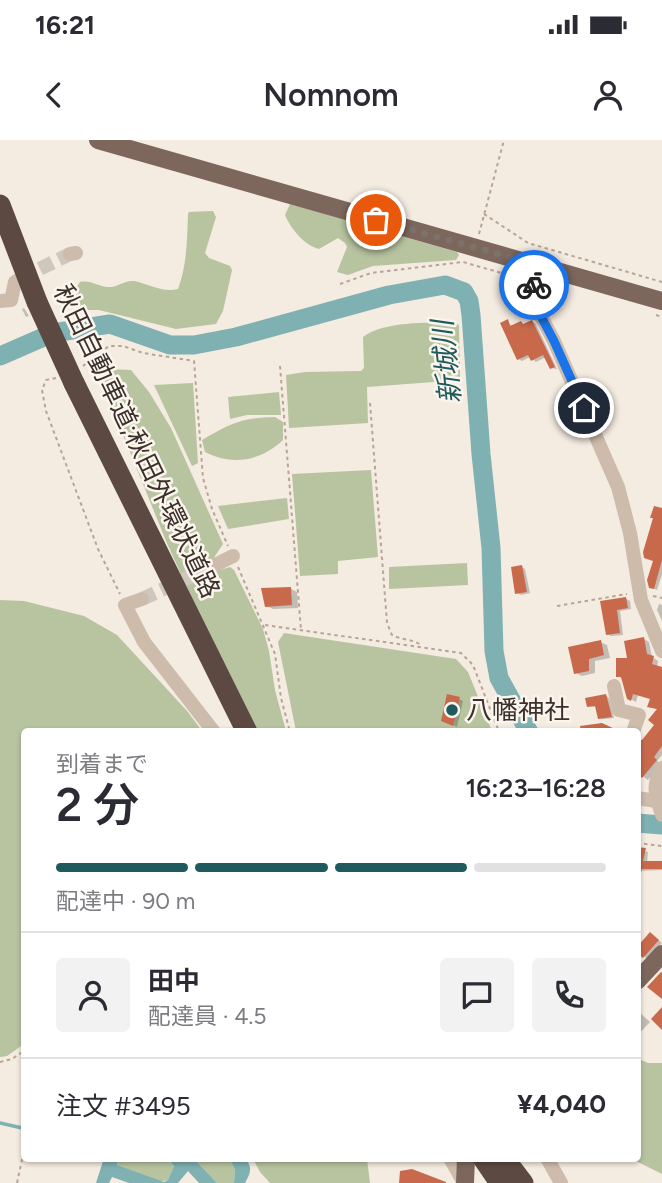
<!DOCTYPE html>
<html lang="ja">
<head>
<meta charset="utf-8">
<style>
  :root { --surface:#fff; --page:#f2f2f3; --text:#2b2b33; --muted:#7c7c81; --line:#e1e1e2; --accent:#1f5a5e }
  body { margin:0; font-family:Figtree,"Noto Sans JP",sans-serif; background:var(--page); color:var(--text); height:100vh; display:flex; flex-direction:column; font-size:26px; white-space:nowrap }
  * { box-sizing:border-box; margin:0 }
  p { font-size:23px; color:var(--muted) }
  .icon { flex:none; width:38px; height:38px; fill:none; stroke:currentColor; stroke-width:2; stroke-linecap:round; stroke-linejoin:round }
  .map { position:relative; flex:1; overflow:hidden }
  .panel { position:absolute; left:21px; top:588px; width:620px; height:434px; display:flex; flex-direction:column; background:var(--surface); border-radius:7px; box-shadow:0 2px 5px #0004 }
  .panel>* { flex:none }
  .pin { position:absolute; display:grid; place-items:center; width:60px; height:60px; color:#fff; margin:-30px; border:4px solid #fff; border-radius:50%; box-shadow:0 2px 7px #0007 }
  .courier { position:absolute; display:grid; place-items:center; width:70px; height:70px; margin:-35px; border:5px solid #1a73e8; border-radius:50%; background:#fff; color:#222; box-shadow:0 2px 9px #0007 }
  .headline em { font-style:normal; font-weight:600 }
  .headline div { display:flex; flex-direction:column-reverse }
  .headline { display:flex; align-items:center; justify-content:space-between; height:119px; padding:0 35px }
  h1 { font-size:46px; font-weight:600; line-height:52px }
  .bar { display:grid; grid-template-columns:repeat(4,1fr); gap:10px 7px; align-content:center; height:84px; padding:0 35px }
  .bar i { height:9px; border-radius:5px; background:var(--line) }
  .bar .on { background:var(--accent) }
  .bar p { grid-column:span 4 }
  .line { display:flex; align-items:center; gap:18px; padding:0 35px; border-top:2px solid var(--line) }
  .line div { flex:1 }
  .round { display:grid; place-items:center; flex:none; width:74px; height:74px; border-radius:7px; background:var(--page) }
  .status { display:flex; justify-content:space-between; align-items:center; height:49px; padding:0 35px; background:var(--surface); direction:ltr }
  .status svg { height:19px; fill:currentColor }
  header { display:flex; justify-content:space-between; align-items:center; height:91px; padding:0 35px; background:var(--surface); font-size:32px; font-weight:600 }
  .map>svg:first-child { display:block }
</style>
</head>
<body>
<div class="status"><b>16:21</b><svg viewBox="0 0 49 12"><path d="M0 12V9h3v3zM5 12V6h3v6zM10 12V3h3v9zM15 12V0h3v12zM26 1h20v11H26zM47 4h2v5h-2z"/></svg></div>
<header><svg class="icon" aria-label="back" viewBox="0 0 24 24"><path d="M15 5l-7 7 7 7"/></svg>Nomnom<svg class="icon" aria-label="person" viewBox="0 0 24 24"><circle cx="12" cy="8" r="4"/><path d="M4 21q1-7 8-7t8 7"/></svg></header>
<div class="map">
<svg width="662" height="1043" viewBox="0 0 662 1043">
  <rect width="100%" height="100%" fill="#f4ebe1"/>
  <g fill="#b8c4a0">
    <path d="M290,64L457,112L459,115L456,120L373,126L348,135L337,132L347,107L345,103L338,98L319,109C304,105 291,89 285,75Z"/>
    <path d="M213,71L216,77L205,113L209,118L230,126L232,130L223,171L216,184L176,189L99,170H79L70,163V157L80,142C91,140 97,146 107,147C117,148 124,140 134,141C149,144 163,153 178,149C187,125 187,100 188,74L189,72Z"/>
    <path d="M454,182L459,185L460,240L367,247L368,283L289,288L286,235L305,232L361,231L364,228L363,197C384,181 427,183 454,182Z"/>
    <path d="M108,229L131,230L149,252L171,288L223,404L213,419L220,430L230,427L234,430L263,489L269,511L275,550L286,591H257L226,534L166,401L126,302L99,243V236Z"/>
    <path d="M193,243L198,323L192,326L154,245Z"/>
    <path d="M279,252L281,275H247L230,279L228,257Z"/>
    <path d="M275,277L283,282V300C261,321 232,326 205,312L202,300C232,283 240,278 275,277Z"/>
    <path d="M371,330L378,417L338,421V434L300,436L292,334Z"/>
    <path d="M287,358L289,379L228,389L218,366Z"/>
    <path d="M467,423L468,445L389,449V427Z"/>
    <path d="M0,460L24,461L84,476L117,495L188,572L202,591L24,592V904L7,916L0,917Z"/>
    <path d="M284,493L456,519L468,532L492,591H296L278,502Z"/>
    <path d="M637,918L648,923H662V1034L632,1019L637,1018Z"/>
    <path d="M118,1019C134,1019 163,1014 174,1026L168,1040L159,1042L117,1025Z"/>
    <path d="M197,1019H230L235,1030L234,1043H217L197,1022Z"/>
    <path d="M253,1019H367L370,1043H270L260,1032Z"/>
  </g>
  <g fill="#7fb0b2">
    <path d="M104,1018L118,1019L117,1025L164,1042L168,1040L174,1026L170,1022L157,1019H197V1022L217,1043H199L188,1031L178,1043H129L112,1037L109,1043H96Z"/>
    <path d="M230,1019H246C253,1029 250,1033 245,1043H234L235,1030Z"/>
  </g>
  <g fill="#0003">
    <path d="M24,168L29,176L26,177L22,169Z"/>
    <path d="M507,181L513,187L521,183L525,185L532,182L536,184L557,229L551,228L546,217L536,222L530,217L522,221L518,219Z"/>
    <path d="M662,370V434L657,450L650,447Z"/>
    <path d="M522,427L525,429L530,453L521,455L517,453Z"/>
    <path d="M291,449L297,452L298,468L273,469L267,466Z"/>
    <path d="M626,459L630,461L631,469L620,471L623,495L611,496L607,494L602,463Z"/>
    <path d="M659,464L662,465V481L657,470Z"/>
    <path d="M644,499L649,502L652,517L658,521L657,527L662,528V615L657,621L661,624L648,640L637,632V609L656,585L659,570L649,566L651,559L638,555L636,562L628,558L623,539L618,536Z"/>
    <path d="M600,502L607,505L610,518L595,521V533L582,536L576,533Z"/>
    <path d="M606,556L609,558L614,578L603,579L599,578L597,567L589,566Z"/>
    <path d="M459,559L463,561L457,587L443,580Z"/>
    <path d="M637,709L648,712L647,723L662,722V730L637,731Z"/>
    <path d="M654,796L662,803L647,819L637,809Z"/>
    <path d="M637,870L650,882L637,896Z"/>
  </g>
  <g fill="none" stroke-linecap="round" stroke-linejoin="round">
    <path stroke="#7fb0b2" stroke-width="3.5" d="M0,983L22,988"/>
    <g stroke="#7fb0b2" stroke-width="19">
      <path d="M0,216L53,193L110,184L170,205H194L236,197L389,155L445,145L464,152L469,161L471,175L481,314L491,408L494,511L499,538L529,592"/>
      <path d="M637,683L662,685"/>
    </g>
  </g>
  <g fill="#c8694b">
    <path d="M508,179L510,186L521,181L523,184L532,180L555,227L550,229L543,215L531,221L528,215L517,220L500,183Z"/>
    <path d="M654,366L662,368V420L654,449L649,448L647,440L653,421L644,418L643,412L653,378H650Z"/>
    <path d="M522,425L527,452L515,454L511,427Z"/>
    <path d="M291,447L292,465L265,467L261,448Z"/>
    <path d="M626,457L628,468L617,470L620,493L606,495L600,461Z"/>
    <path d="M644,497L647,514L654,516L652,524L662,527V606L654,617L657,620L642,638L637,634V600H642L654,585L648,580L657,569L647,567L650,559L633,554L631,561L627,559L621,537H616V518H627L624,501Z"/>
    <path d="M601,500L604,515L589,519V531L574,534L568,507Z"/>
    <path d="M447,554L460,557L453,586L441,581Z"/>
    <path d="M606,554L612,577L598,579L595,566L587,567L585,558Z"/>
    <path d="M602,583L621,592H581L580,586Z"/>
    <path d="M637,707L646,708L643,721H662V729H642L641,732H637Z"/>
    <path d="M650,792L659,800L643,818L637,813V807Z"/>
    <path d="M661,832L662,833V859L647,847Z"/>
    <path d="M662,867V890L651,879Z"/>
    <path d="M412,1029L446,1042V1043H399L400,1031Z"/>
  </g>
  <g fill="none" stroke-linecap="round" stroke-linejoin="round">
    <g stroke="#cfc6bd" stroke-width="14" stroke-dasharray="14 7" stroke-linecap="butt">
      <path d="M21,138L70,114"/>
      <path d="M142,459L211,427"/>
    </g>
    <g stroke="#b9a596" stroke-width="2" stroke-dasharray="3.5 3.5" stroke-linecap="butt">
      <path d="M484,74L528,103L662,142"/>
      <path d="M479,94L504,0"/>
      <path d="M340,144L371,133L463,122L505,134L521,150"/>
      <path d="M656,175L662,177"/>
      <path d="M83,226L109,206H123L143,213L194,221L203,338L212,369L228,406"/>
      <path d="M280,226L301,490"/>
      <path d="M56,238L46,240L42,250L46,271L98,409L120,454"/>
      <path d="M370,263L387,483L392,495C401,500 413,499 421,505"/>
      <path d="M238,427L275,514L281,558L290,592"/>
      <path d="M653,456L662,458"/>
      <path d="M557,466L627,454"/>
      <path d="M265,485L461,513L473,525L499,592"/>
      <path d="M637,703L662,706"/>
      <path d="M0,922L12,919L24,911"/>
      <path d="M17,1043L24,1010"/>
    </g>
    <g stroke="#cdbbac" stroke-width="14">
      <path d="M70,114L76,113"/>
      <path d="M535,124L533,150L536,167L554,201L618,347L630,393L641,460L662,511"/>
      <path d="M0,161L11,160L15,142L21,138"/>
      <path d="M211,427L233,416"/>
      <path d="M142,459L125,465L144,502L214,592"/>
      <path d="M614,546L619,570L639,575L633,592"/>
      <path d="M662,628C651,646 656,656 662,675"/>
      <path d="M637,658L656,661"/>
      <path d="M450,1018L464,1043"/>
      <path d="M547,1018L561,1043"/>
    </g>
    <g stroke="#7d675c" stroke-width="18">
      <path d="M98,0L662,161"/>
      <path d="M637,841L662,814"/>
      <path d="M465,1043L466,1018"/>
    </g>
    <g stroke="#5c4a42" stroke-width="21">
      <path d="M0,65L37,162"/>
      <path d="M74,243L247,592"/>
      <path d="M483,1018L500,1043"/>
      <path d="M504,1018L523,1043"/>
    </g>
    <path stroke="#5c4a42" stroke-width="21" d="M37,162L74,243"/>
  </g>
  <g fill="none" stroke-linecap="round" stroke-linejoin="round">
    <path stroke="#7c716b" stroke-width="7" stroke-dasharray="0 12.6" d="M376,80L535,124L534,145"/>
    <path stroke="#1a73e8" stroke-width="9" d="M534,145L536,167L554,201L584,268"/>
  </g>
  <circle fill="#1f5a5e" stroke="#fbf5ee" stroke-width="2.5" cx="452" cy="570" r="7"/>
  <g text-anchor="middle" stroke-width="5" stroke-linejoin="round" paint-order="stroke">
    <g font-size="26" fill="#3b302b" stroke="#fbf5ee">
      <text transform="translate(137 301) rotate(64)" y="9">秋田自動車道;秋田外環状道路</text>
    </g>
    <g font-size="26" fill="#3b302b" stroke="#fbf5ee" text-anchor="start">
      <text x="466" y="579">八幡神社</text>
    </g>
    <g font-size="28" font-style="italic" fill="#1f5a5e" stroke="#fbf5ee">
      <text transform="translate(446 222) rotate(-96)" y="10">新城川</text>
    </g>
  </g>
</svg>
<div class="pin" style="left:376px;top:80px;background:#ea580c"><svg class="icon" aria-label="bag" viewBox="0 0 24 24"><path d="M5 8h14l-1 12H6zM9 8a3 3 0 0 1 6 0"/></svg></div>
<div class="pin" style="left:584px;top:268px;background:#1f2937"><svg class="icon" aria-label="home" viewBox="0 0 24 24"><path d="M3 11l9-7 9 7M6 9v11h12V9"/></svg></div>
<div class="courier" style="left:534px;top:145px"><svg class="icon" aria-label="bike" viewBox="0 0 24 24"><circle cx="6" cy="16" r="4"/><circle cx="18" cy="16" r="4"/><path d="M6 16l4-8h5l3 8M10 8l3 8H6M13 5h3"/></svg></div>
<section class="panel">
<div class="headline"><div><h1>2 分</h1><p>到着まで</p></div><em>16:23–16:28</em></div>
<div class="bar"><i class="on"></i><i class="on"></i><i class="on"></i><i></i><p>配達中 · 90 m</p></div>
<div class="line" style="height:126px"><a class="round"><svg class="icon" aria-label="person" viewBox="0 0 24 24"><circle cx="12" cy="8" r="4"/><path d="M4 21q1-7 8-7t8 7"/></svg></a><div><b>田中</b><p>配達員 · 4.5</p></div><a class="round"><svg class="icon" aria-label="chat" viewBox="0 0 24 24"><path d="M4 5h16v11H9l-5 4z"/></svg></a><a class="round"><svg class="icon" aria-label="phone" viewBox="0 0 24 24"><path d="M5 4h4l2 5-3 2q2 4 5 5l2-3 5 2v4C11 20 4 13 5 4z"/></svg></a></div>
<div class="line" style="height:91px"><div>注文 #3495</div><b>¥4,040</b></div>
</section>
</div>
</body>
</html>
